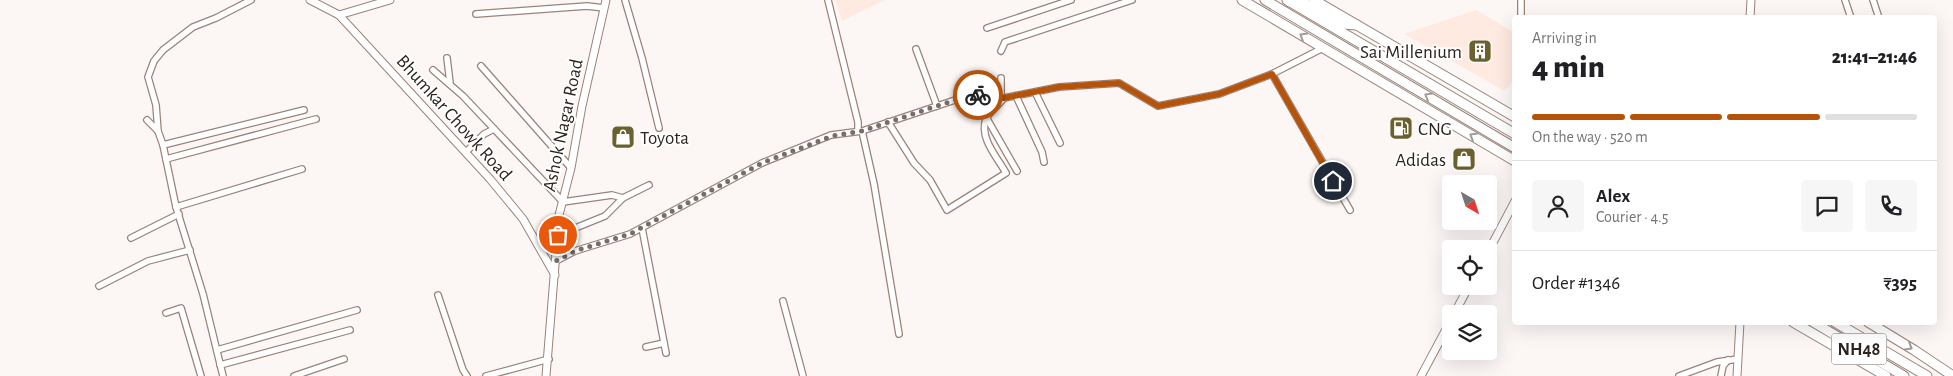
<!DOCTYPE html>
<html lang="en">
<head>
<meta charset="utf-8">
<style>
  :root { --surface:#fff; --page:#f6f6f6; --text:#202124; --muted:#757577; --line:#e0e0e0; --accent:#b45309 }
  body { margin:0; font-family:"Alegreya Sans",sans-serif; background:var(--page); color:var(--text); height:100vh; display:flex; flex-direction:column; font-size:19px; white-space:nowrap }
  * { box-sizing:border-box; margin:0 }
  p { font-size:16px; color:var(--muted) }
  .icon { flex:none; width:28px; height:28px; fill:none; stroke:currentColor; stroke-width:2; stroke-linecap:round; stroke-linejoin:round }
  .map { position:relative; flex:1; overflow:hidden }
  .side { position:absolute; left:1512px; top:15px; width:425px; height:310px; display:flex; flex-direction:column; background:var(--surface); border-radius:5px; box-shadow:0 5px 20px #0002 }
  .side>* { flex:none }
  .needle { width:32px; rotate:141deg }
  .buttons { position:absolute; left:1442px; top:175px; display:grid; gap:10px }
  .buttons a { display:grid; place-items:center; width:55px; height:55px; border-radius:5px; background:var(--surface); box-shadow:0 5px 20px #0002; font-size:25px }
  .pin { position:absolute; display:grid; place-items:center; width:42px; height:42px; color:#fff; margin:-21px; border:2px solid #fff; border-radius:50%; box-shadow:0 1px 5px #0007 }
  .courier { position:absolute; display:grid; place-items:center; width:50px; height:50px; margin:-25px; border:4px solid #b45309; border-radius:50%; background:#fff; color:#222; box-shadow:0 1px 6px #0007 }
  .headline em { font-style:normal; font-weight:800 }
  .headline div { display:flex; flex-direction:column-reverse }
  .headline { display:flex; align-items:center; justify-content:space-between; height:85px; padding:0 20px }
  h1 { font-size:32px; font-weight:800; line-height:38px }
  .bar { display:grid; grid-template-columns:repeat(4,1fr); gap:8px 5px; align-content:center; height:60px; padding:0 20px }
  .bar i { height:6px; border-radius:4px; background:var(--line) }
  .bar .active { background:var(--accent) }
  .bar p { grid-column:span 4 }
  .line { display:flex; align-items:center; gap:12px; padding:0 20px; border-top:1px solid var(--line) }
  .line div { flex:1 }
  .round { display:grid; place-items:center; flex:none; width:52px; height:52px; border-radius:5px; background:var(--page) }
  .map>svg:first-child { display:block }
</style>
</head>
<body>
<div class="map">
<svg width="1953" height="376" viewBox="0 0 1953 376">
  <rect width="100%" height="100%" fill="#fcf6f4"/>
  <g fill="#ffeae1">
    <path d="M835,0H885L842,21Z"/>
    <path d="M1476,10L1515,33L1512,81L1509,87L1503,90L1404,34Z"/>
  </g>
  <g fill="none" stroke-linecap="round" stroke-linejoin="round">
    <g stroke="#9b8379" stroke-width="8">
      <g id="minor">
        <path d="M625,0L642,58L659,128"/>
        <path d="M828,0L858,122V130"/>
        <path d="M1845,0L1851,18"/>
        <path d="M1873,0L1879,18"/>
        <path d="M476,14L587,6L604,8"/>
        <path d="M1521,18V0"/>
        <path d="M987,28L1071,0"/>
        <path d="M916,49L937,106"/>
        <path d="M1001,51L1005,42L1132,0"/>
        <path d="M447,58L450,83"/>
        <path d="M481,66L571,168"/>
        <path d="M433,70L463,96L563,202L612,195L623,198L649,185"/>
        <path d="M1272,74L1350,210"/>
        <path d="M1035,92L1060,143"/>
        <path d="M1001,96V78"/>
        <path d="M1016,96L1042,152L1044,162"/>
        <path d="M986,117L1017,171"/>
        <path d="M147,120L158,131L163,145L176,207L203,294L223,376"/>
        <path d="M888,122L914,163L930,180L947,210L1006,173C997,157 979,138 986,119C989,112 999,105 1004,98"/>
        <path d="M158,131L156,105L148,77L154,61L163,50L193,27L216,18L251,0"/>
        <path d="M862,131L874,184L899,334"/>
        <path d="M163,145L304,110"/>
        <path d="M466,152L484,134L494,129"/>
        <path d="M166,159L316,119"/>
        <path d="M176,207L302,169"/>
        <path d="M642,228L666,353"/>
        <path d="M558,235L605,216L623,198"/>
        <path d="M131,238L179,214"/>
        <path d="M556,261L575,251L630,234L762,163L831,135L862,131L964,97L993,93L1004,98L1059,87L1119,83L1158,106L1219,94L1272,74L1323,48"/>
        <path d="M99,286L148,261L190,250"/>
        <path d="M438,295L463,370L467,376"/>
        <path d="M783,301L803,376"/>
        <path d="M166,313L181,308L201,376"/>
        <path d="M646,347L664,343"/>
        <path d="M217,350L357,310"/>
        <path d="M220,365L350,330"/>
        <path d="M294,376L344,359"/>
        <path d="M486,376L549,359"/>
        <path d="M1679,376L1717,362L1738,359"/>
        <path d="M1721,376L1723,366L1728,360"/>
      </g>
    </g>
    <g stroke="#9b8379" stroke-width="9">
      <g id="tertiary">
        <path d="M310,0L339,15L490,179L523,219L555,275"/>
        <path d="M339,15L390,0"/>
        <path d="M1750,18L1751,0"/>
        <path d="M1489,250L1515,201"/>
        <path d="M1454,314L1469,286"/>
        <path d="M546,376L559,215L571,168L582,106L606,0"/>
        <path d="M1421,376L1451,320"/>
        <path d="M1737,376L1740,322"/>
      </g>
    </g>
    <g stroke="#9b8379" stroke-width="11">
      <g id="primary">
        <path d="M1242,0L1515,161"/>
        <path d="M1314,0L1515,117"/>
        <path d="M1793,322L1886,376"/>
        <path d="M1868,322L1914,350L1953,376"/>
      </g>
    </g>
    <g stroke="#9b8379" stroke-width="11">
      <g id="trunk">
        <path d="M1265,0L1515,148"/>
        <path d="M1287,0L1515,134"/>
        <path d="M1290,2H1303L1343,24L1357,25"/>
        <path d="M1813,322L1904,376"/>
        <path d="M1835,322L1927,376"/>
      </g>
    </g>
    <use href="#minor" stroke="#fff" stroke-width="5.5"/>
    <use href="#tertiary" stroke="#fff" stroke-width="7"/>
    <use href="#primary" stroke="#fff" stroke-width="9"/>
    <use href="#trunk" stroke="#fff" stroke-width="9"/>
  </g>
  <defs><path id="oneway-chevron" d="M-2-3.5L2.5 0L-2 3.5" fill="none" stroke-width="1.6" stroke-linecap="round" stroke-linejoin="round" transform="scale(1.25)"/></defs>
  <g stroke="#a09c9a">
    <use href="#oneway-chevron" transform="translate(1303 36) rotate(-149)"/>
    <use href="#oneway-chevron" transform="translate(1428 96) rotate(-150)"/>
    <use href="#oneway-chevron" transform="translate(1473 136) rotate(-149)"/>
    <use href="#oneway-chevron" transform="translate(1909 347) rotate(31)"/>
  </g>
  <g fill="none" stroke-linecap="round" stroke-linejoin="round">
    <path stroke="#756e6a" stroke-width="5" stroke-dasharray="0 9" d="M558,235L556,261L575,251L630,234L762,163L832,136L862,131L964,97L978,95"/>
    <path stroke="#b45309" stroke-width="6" d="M978,95L993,93L1004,98L1059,87L1119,83L1158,106L1219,94L1272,74L1333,181"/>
  </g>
  <defs>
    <g id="building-square" transform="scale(1.25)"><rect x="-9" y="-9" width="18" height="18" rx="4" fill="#6b612e" stroke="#fff"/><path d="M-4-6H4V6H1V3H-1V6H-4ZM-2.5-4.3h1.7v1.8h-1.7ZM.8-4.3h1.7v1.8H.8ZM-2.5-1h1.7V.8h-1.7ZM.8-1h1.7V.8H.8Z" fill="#fff"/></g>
    <g id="fuel-square" transform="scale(1.25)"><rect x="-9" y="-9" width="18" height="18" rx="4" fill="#6b612e" stroke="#fff"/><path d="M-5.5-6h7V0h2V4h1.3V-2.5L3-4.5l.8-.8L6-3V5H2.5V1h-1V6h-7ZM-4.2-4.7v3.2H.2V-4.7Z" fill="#fff"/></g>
    <g id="shop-square" transform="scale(1.25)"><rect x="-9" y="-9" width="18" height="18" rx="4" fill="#6b612e" stroke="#fff"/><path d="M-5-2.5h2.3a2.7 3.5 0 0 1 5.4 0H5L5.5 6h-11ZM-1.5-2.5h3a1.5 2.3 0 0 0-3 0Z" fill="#fff"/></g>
  </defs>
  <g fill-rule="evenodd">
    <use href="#building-square" x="1480" y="51"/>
    <use href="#fuel-square" x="1401" y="128"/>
    <use href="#shop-square" x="623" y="137"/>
    <use href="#shop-square" x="1464" y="159"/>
  </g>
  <g text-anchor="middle" stroke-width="4" stroke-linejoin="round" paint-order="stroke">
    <rect fill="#fff" stroke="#6c6662" stroke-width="1" x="1831.5" y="333.5" width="55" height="31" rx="4"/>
    <g font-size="18" font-weight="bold" fill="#2d241f">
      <text x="1859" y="355">NH48</text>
    </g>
    <g font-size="19" fill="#2d241f" stroke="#fff" text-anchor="end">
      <text x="1462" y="58">Sai Millenium</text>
      <text x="1418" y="135" text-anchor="start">CNG</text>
      <text x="640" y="144" text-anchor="start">Toyota</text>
      <text x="1446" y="166">Adidas</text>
    </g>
    <g font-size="19" fill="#2d241f" stroke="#fff">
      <text transform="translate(455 117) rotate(48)" y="7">Bhumkar Chowk Road</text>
      <text transform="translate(562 125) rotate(-78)" y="7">Ashok Nagar Road</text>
    </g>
  </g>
</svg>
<div class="buttons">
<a><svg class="needle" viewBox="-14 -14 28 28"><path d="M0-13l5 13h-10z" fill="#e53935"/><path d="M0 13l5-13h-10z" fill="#757577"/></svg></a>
<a><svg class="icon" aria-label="locate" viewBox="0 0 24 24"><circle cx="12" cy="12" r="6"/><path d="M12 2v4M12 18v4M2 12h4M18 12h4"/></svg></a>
<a><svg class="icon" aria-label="layers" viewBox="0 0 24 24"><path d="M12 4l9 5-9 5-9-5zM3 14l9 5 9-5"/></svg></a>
</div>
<div class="pin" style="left:558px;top:235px;background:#ea580c"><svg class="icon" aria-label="bag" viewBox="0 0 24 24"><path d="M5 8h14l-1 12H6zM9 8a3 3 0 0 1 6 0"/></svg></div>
<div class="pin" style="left:1333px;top:181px;background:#1f2937"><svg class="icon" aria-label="home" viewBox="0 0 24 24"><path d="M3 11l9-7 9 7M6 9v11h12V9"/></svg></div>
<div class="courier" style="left:978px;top:95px"><svg class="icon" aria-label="bike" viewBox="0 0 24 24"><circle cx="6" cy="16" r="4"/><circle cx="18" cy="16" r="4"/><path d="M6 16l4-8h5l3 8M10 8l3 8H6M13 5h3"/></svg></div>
<section class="side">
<div class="headline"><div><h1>4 min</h1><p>Arriving in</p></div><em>21:41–21:46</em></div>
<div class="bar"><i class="active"></i><i class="active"></i><i class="active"></i><i></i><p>On the way · 520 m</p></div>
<div class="line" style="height:90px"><a class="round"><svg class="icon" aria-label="person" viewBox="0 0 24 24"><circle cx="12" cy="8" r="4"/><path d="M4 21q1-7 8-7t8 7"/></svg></a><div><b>Alex</b><p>Courier · 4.5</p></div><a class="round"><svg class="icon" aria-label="chat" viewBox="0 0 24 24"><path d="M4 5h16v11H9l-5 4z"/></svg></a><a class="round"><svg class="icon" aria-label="phone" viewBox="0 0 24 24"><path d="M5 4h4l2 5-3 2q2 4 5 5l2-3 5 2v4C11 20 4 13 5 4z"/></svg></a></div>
<div class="line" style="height:65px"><div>Order #1346</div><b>₹395</b></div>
</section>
</div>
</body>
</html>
